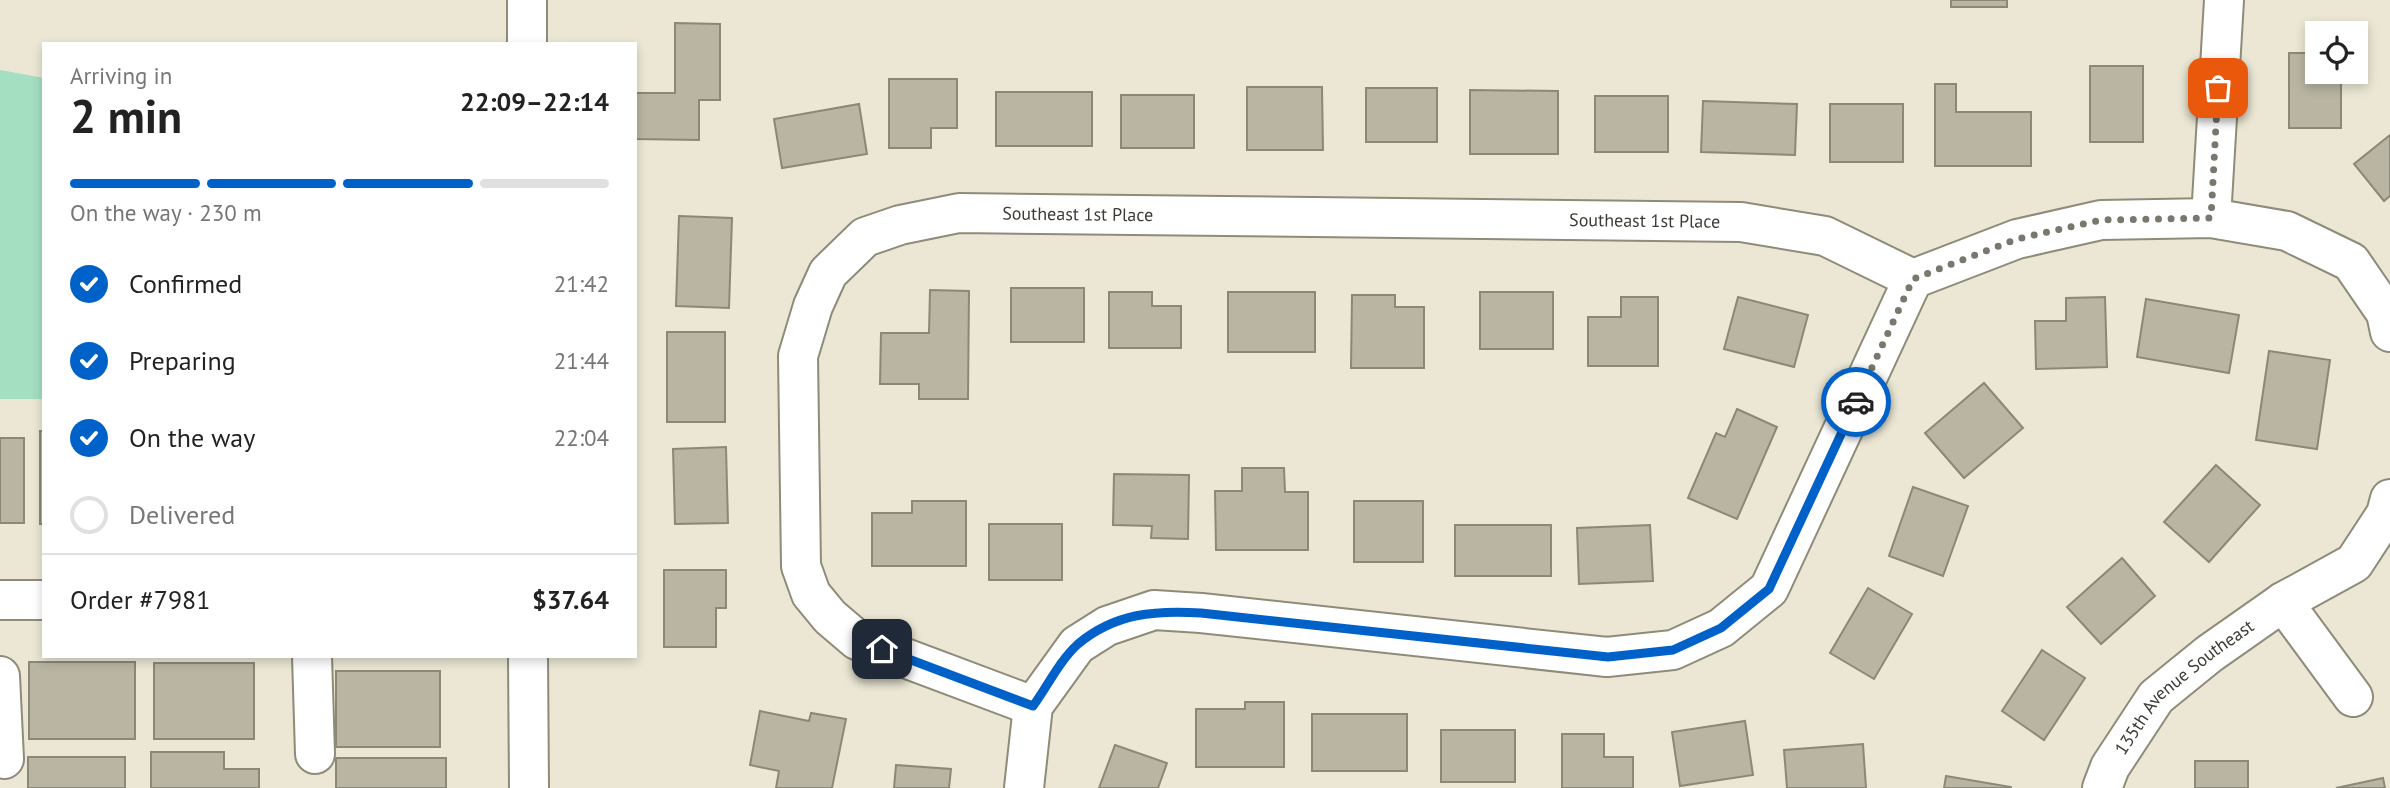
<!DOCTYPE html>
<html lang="en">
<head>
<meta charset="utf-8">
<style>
  :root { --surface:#fff; --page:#f2f2f2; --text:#222; --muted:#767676; --line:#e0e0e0; --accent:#0061c9 }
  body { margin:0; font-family:"PT Sans",sans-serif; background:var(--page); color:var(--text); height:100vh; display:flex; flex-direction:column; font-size:26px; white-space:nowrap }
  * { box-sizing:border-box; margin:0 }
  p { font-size:23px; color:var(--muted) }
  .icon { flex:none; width:38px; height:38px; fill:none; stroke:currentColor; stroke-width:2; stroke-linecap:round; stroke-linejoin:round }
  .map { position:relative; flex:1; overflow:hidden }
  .details { position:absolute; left:42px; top:42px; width:595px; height:616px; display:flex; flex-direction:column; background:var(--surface); border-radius:0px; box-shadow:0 4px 10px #0003 }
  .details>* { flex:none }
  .buttons { position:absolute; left:2305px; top:21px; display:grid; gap:14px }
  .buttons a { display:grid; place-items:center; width:63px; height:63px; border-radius:0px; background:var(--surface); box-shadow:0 4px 10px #0003; font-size:35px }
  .pin { position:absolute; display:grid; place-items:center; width:60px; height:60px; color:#fff; margin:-30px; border-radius:14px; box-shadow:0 4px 10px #0006 }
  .courier { position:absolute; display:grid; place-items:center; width:70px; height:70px; margin:-35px; border:5px solid #0061c9; border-radius:50%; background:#fff; color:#222; box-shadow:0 2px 9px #0007 }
  .headline em { font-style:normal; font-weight:800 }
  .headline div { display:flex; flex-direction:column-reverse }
  .headline { display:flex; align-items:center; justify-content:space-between; height:119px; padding:0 28px }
  h1 { font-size:46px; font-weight:800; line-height:52px }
  .bar { display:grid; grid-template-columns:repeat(4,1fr); gap:10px 7px; align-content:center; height:84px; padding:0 28px }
  .bar i { height:9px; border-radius:5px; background:var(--line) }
  .bar .on { background:var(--accent) }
  .bar p { grid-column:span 4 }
  .line { display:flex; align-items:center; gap:18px; padding:0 28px; border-top:2px solid var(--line) }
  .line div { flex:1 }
  ol { padding:0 28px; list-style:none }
  li { display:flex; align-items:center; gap:21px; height:77px }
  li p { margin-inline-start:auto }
  li .icon { padding:7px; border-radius:50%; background:var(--accent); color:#fff; stroke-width:4 }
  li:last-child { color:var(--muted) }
  li i { width:38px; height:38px; border:4px solid var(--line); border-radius:50% }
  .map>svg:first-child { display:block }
</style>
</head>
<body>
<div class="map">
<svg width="2390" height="788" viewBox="0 0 2390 788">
  <rect width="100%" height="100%" fill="#ebe7d4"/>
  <path fill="#a4dfc1" d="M0,70L44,78V399H0Z"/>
  <g fill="#b9b5a2" stroke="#8c8877" stroke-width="2">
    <rect x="1951" y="0" width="56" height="7"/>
    <path d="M675,23L720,24V100H699V140L635,139V93H675Z"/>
    <path d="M2289,53H2317V72H2341V128H2289Z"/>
    <rect x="2090" y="66" width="53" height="76"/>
    <path d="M889,79H957V128H931V148H889Z"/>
    <path d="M1935,84H1956V112H2031V166H1935Z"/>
    <path d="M1247,87H1322L1323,150H1247Z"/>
    <rect x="1366" y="88" width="71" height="54"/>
    <path d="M1470,90L1558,91V154H1470Z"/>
    <rect x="996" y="92" width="96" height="54"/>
    <rect x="1121" y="95" width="73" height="53"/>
    <rect x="1595" y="96" width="73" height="56"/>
    <path d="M1703,101L1797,104L1795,155L1701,152Z"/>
    <path d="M859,104L867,154L782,168L774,119Z"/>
    <rect x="1830" y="104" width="73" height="58"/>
    <path d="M2390,135V196L2384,201L2354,164Z"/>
    <path d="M679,216L732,218L729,308L676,306Z"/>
    <rect x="1011" y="288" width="73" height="54"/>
    <path d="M930,290L969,291L968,399H919V384H880L881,333H929Z"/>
    <path d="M1109,292H1152V306H1181V348H1109Z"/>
    <rect x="1228" y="292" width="87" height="60"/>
    <rect x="1480" y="292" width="73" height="57"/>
    <path d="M1352,295H1395V307H1424V368H1351Z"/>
    <path d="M1621,297H1658V366H1588V317H1621Z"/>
    <path d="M1738,297L1808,315L1794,367L1724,349Z"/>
    <path d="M2105,297L2107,367L2036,369L2035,321H2066V298Z"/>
    <path d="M2146,299L2239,315L2229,373L2137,357Z"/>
    <rect x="667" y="332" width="58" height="90"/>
    <path d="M2269,351L2330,360L2317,449L2256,440Z"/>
    <path d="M1984,383L2023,428L1964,478L1925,433Z"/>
    <path d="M1737,409L1777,427L1737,519L1688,498L1716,433L1725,437Z"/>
    <rect x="40" y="431" width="4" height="93"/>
    <rect x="0" y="438" width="24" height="85"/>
    <path d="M726,447L728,523L675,524L673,449Z"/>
    <path d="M2216,465L2260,505L2209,562L2164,522Z"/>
    <path d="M1242,468H1284L1285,492H1308V550H1216L1215,491H1242Z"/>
    <path d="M1114,474L1189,475L1188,539L1151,538L1152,526L1113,525Z"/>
    <path d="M1913,487L1968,506L1943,576L1889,556Z"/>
    <path d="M912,501H966V566H872V513H912Z"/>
    <rect x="1354" y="501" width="69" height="61"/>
    <rect x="989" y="524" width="73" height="56"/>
    <rect x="1455" y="525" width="96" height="51"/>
    <path d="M1650,525L1653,581L1579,584L1577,528Z"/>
    <path d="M2122,558L2155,596L2101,644L2067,607Z"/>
    <path d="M664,570H726V608H716V647H664Z"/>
    <path d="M1868,588L1912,614L1874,679L1830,653Z"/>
    <path d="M2042,650L2085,678L2044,740L2002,711Z"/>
    <rect x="29" y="662" width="106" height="77"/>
    <rect x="154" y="663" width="100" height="76"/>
    <rect x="336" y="671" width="104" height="76"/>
    <path d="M1245,702H1284V767H1196V709H1245Z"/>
    <path d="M760,711L809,721L811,713L846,719L832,788H776L779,771L750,765Z"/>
    <rect x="1312" y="714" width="95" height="57"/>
    <path d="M1745,721L1753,775L1680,786L1672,732Z"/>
    <rect x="1441" y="730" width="74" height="52"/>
    <path d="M1562,734H1604V757H1633V788H1562Z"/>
    <path d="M1863,744L1866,788H1787L1784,750Z"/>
    <path d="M1115,745L1167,763L1158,788H1099Z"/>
    <path d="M151,752H224V769H259V788H151Z"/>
    <rect x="28" y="757" width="97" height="31"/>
    <rect x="336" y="758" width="110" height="30"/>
    <rect x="2195" y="761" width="53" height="27"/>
    <path d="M896,765L951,769L949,788H894Z"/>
    <path d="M1946,776L2011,787V788H1944Z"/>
    <path d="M2383,778L2385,788H2336Z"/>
  </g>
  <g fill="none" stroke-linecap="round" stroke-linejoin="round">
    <g stroke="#8f8b79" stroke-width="42">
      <g id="minor">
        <path d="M527,0V44"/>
        <path d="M2211,218L2224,0"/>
        <path d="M0,600H44"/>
        <path d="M2283,602L2353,697"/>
        <path d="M312,656L315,754"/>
        <path d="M528,656L529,788"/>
        <path d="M0,676L4,759"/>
        <path id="s1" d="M1033,706L857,640L830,617L811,594L801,566L798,356L813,306L828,273L865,237L900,225L959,213L1741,222L1825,236L1913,279"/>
        <path d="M1024,788L1033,706L1077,645L1107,626L1154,610L1201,613L1607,657L1673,650L1721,628L1769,589L1913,279L2017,239L2101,220L2211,218L2287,231L2351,262L2386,313L2390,332"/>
        <path id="s2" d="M2102,788L2110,767L2156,697L2209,654L2283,602L2354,563L2386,514L2390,499"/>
      </g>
    </g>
    <use href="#minor" stroke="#fff" stroke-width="38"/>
  </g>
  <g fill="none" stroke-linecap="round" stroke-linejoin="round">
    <path stroke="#7a786c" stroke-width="7" stroke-dasharray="0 12.6" d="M1856,402L1913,279L2017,239L2101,220L2211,218L2218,88"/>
    <path stroke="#0061c9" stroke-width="9" d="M882,649L1033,706C1047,687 1060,660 1078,644C1115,613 1156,610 1201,613L1608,657L1673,650L1721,628L1769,589L1856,402"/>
  </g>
  <g text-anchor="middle" stroke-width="6" stroke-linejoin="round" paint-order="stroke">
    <g font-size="18" fill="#3d3c34" stroke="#fff">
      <text dy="6" stroke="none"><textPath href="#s1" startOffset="849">Southeast 1st Place</textPath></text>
      <text dy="6" stroke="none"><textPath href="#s1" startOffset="1416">Southeast 1st Place</textPath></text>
      <text dy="6" stroke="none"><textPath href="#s2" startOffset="133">135th Avenue Southeast</textPath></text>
    </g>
  </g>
</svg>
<div class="buttons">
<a><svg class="icon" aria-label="locate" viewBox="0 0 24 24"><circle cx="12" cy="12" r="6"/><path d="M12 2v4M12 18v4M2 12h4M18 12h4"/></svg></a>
</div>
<div class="pin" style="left:2218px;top:88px;background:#ea580c"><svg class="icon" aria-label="bag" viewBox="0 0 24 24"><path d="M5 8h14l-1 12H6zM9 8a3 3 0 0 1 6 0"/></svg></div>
<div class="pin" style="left:882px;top:649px;background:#1f2937"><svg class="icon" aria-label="home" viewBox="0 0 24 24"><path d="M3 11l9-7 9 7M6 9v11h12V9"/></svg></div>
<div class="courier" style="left:1856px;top:402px"><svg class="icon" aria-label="car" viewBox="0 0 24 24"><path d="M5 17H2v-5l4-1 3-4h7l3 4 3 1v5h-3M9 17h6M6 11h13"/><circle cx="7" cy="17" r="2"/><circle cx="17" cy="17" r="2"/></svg></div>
<section class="details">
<div class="headline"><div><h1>2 min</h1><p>Arriving in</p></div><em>22:09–22:14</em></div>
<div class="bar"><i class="on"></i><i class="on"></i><i class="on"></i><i></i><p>On the way · 230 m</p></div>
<ol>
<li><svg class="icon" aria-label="check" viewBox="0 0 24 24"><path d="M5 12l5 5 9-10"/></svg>Confirmed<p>21:42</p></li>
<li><svg class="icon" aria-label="check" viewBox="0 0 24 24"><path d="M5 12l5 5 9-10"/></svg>Preparing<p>21:44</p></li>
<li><svg class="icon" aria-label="check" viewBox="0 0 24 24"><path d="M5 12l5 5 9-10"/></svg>On the way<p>22:04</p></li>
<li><i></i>Delivered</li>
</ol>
<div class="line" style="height:91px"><div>Order #7981</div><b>$37.64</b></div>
</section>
</div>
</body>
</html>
